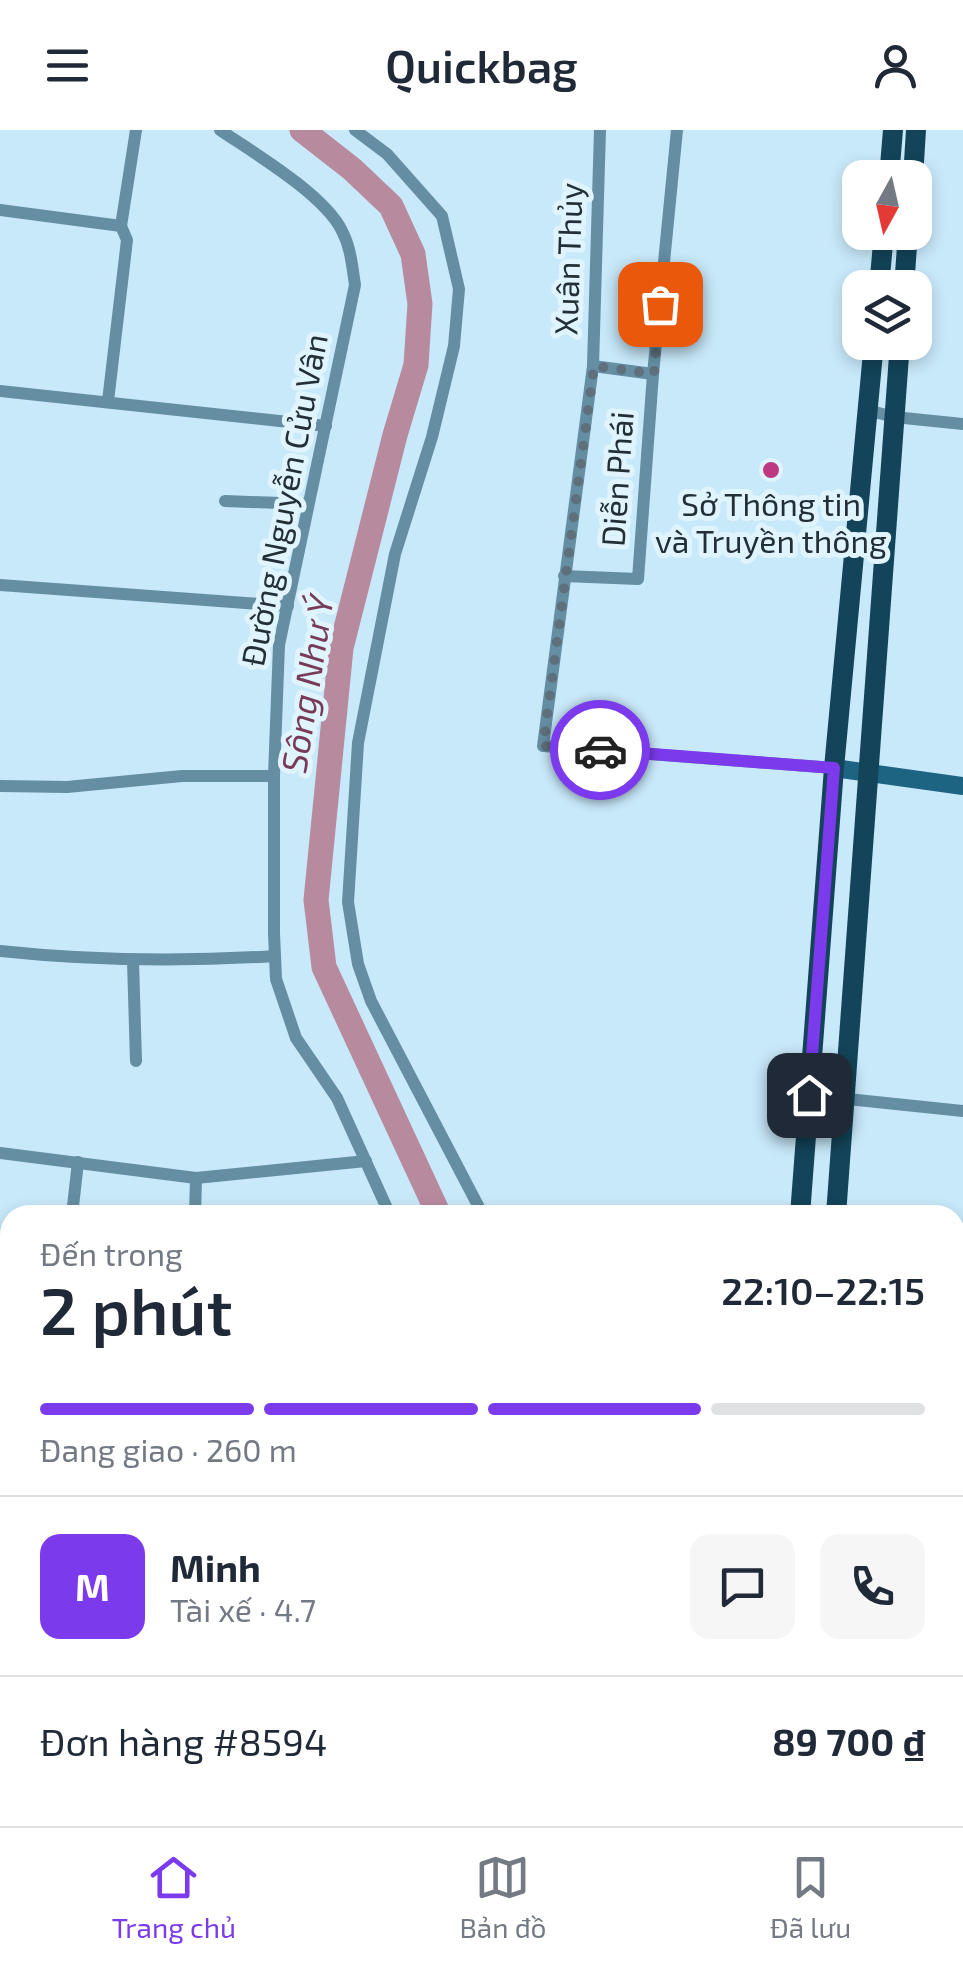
<!DOCTYPE html>
<html lang="vi">
<head>
<meta charset="utf-8">
<style>
  :root { --surface:#fff; --page:#f6f6f7; --text:#1f2937; --muted:#747a83; --line:#e0e1e3; --accent:#7c3aed }
  body { margin:0; font-family:"Exo 2",sans-serif; background:var(--page); color:var(--text); height:100vh; display:flex; flex-direction:column; font-size:38px; white-space:nowrap }
  * { box-sizing:border-box; margin:0 }
  p { font-size:32px; color:var(--muted) }
  .icon { flex:none; width:55px; height:55px; fill:none; stroke:currentColor; stroke-width:2; stroke-linecap:round; stroke-linejoin:round }
  .map { position:relative; flex:1; overflow:hidden }
  .details { position:absolute; left:0px; top:1075px; width:965px; height:622px; display:flex; flex-direction:column; background:var(--surface); border-radius:30px 30px 0 0; box-shadow:0 5px 15px #0003 }
  .details>* { flex:none }
  .needle { width:65px; rotate:188deg }
  .tools { position:absolute; left:842px; top:30px; display:grid; gap:20px }
  .tools a { display:grid; place-items:center; width:90px; height:90px; border-radius:20px; background:var(--surface); box-shadow:0 5px 15px #0003; font-size:50px }
  .pin { position:absolute; display:grid; place-items:center; width:85px; height:85px; color:#fff; margin:-42px; border-radius:20px; box-shadow:0 5px 15px #0006 }
  .courier { position:absolute; display:grid; place-items:center; width:100px; height:100px; margin:-50px; border:8px solid #7c3aed; border-radius:50%; background:#fff; color:#222; box-shadow:0 2px 12px #0007 }
  .head em { font-style:normal; font-weight:600 }
  .head div { display:flex; flex-direction:column-reverse }
  .head { display:flex; align-items:center; justify-content:space-between; height:170px; padding:0 40px }
  h1 { font-size:65px; font-weight:600; line-height:75px }
  .bar { display:grid; grid-template-columns:repeat(4,1fr); gap:15px 10px; align-content:center; height:120px; padding:0 40px }
  .bar i { height:12px; border-radius:8px; background:var(--line) }
  .bar .selected { background:var(--accent) }
  .bar p { grid-column:span 4 }
  .line { display:flex; align-items:center; gap:25px; padding:0 40px; border-top:2px solid var(--line) }
  .line div { flex:1 }
  .round { display:grid; place-items:center; flex:none; width:105px; height:105px; border-radius:20px; background:var(--page) }
  header { display:flex; justify-content:space-between; align-items:center; height:130px; padding:0 40px; background:var(--surface); font-size:45px; font-weight:600 }
  .menu { display:flex; justify-content:space-around; align-items:center; height:140px; border-top:2px solid var(--line); background:var(--surface); font-size:28px; color:var(--muted) }
  .menu a { display:grid; justify-items:center; gap:5px }
  .menu .selected { color:var(--accent) }
  .map>svg:first-child { display:block }
</style>
</head>
<body>
<header><svg class="icon" aria-label="menu" viewBox="0 0 24 24"><path d="M4 6h16M4 12h16M4 18h16"/></svg>Quickbag<svg class="icon" aria-label="person" viewBox="0 0 24 24"><circle cx="12" cy="8" r="4"/><path d="M4 21q1-7 8-7t8 7"/></svg></header>
<div class="map">
<svg width="963" height="1696" viewBox="0 0 963 1696">
  <rect width="100%" height="100%" fill="#c8e9fa"/>
  <path fill="#c5a8b4" d="M0,1177L10,1178V1250L0,1248Z"/>
  <g fill="none" stroke-linecap="round" stroke-linejoin="round">
    <g stroke="#b88a9d" stroke-width="4">
      <path d="M0,1676L10,1675"/>
      <path d="M105,1688L134,1696"/>
    </g>
    <g stroke="#b88a9d" stroke-width="25">
      <path d="M302,0L352,39L391,76L413,124L420,174L416,235L395,305L341,518L316,770L324,837L439,1085"/>
      <path d="M0,1537L10,1533"/>
    </g>
    <g stroke="#658ea3" stroke-width="12">
      <path d="M220,0C254,23 325,65 342,101C351,118 352,136 355,155L279,515L274,646V803L276,849L296,908L337,968L390,1085"/>
      <path d="M355,0L387,24L442,86L459,159L454,216L432,307L395,424L358,613L348,772L358,834L371,871L483,1085"/>
      <path d="M600,0L593,236L543,616L834,638"/>
      <path d="M0,80L121,96L127,110L108,271"/>
      <path d="M121,96L136,0"/>
      <path d="M593,236L653,244"/>
      <path d="M0,261L326,296"/>
      <path d="M867,280L894,287L963,294"/>
      <path d="M225,371L307,374"/>
      <path d="M564,446L638,449L653,244L677,0"/>
      <path d="M0,455L288,476"/>
      <path d="M0,656L67,657L182,646H274"/>
      <path d="M0,821C94,831 181,832 275,826"/>
      <path d="M133,831L136,931"/>
      <path d="M809,965L963,981"/>
      <path d="M0,1023L196,1048L366,1031"/>
      <path d="M72,1085L78,1032"/>
      <path d="M195,1085L196,1048"/>
      <path d="M962,1355L963,1345"/>
      <path d="M0,1444L10,1439"/>
      <path d="M10,1582L6,1592L10,1600"/>
      <path d="M174,1688L200,1696"/>
      <path d="M757,1688L784,1696"/>
    </g>
    <g stroke="#1d6482" stroke-width="18">
      <path d="M834,638L963,656"/>
      <path d="M0,1165L10,1166"/>
      <path d="M0,1256L10,1257"/>
    </g>
    <g stroke="#134459" stroke-width="20">
      <path d="M889,48L893,0"/>
      <path d="M913,48L916,0"/>
      <path d="M879,158L884,102"/>
      <path d="M904,158L908,102"/>
      <path d="M800,1085L834,638L874,212"/>
      <path d="M836,1085L900,212"/>
      <path d="M752,1696L755,1688"/>
      <path d="M785,1696L786,1688"/>
    </g>
  </g>
  <g fill="none" stroke-linecap="round" stroke-linejoin="round">
    <path stroke="#5d707b" stroke-width="10" stroke-dasharray="0 18" d="M600,620L543,616L594,236L654,244L660,174"/>
    <path stroke="#7c3aed" stroke-width="12" d="M600,620L834,638L809,965"/>
  </g>
  <circle fill="#bd3a80" stroke="#e0f4fe" stroke-width="4" cx="771" cy="340" r="10"/>
  <g text-anchor="middle" stroke-width="10" stroke-linejoin="round" paint-order="stroke">
    <g font-size="32" fill="#232f36" stroke="#e0f4fe">
      <text transform="translate(569 129) rotate(-88)" y="11">Xuân Thủy</text>
      <text transform="translate(618 349) rotate(-86)" y="11">Diễn Phái</text>
      <text transform="translate(285 370) rotate(-79)" y="11">Đường Nguyễn Cửu Vân</text>
    </g>
    <g font-size="32" fill="#232f36" stroke="#e0f4fe">
      <text x="771" y="386">Sở Thông tin<tspan x="771" dy="37">và Truyền thông</tspan></text>
    </g>
    <g font-size="35" font-style="italic" fill="#773a57" stroke="#e0f4fe">
      <text transform="translate(308 554) rotate(-81)" y="12">Sông Như Ý</text>
    </g>
  </g>
</svg>
<div class="tools">
<a><svg class="needle" viewBox="-14 -14 28 28"><path d="M0-13l5 13h-10z" fill="#e53935"/><path d="M0 13l5-13h-10z" fill="#747a83"/></svg></a>
<a><svg class="icon" aria-label="layers" viewBox="0 0 24 24"><path d="M12 4l9 5-9 5-9-5zM3 14l9 5 9-5"/></svg></a>
</div>
<div class="pin" style="left:660px;top:174px;background:#ea580c"><svg class="icon" aria-label="bag" viewBox="0 0 24 24"><path d="M5 8h14l-1 12H6zM9 8a3 3 0 0 1 6 0"/></svg></div>
<div class="pin" style="left:809px;top:965px;background:#1f2937"><svg class="icon" aria-label="home" viewBox="0 0 24 24"><path d="M3 11l9-7 9 7M6 9v11h12V9"/></svg></div>
<div class="courier" style="left:600px;top:620px"><svg class="icon" aria-label="car" viewBox="0 0 24 24"><path d="M5 17H2v-5l4-1 3-4h7l3 4 3 1v5h-3M9 17h6M6 11h13"/><circle cx="7" cy="17" r="2"/><circle cx="17" cy="17" r="2"/></svg></div>
<section class="details">
<div class="head"><div><h1>2 phút</h1><p>Đến trong</p></div><em>22:10–22:15</em></div>
<div class="bar"><i class="selected"></i><i class="selected"></i><i class="selected"></i><i></i><p>Đang giao · 260 m</p></div>
<div class="line" style="height:180px"><b class="round" style="background:var(--accent);color:#fff">M</b><div><b>Minh</b><p>Tài xế · 4.7</p></div><a class="round"><svg class="icon" aria-label="chat" viewBox="0 0 24 24"><path d="M4 5h16v11H9l-5 4z"/></svg></a><a class="round"><svg class="icon" aria-label="phone" viewBox="0 0 24 24"><path d="M5 4h4l2 5-3 2q2 4 5 5l2-3 5 2v4C11 20 4 13 5 4z"/></svg></a></div>
<div class="line" style="height:130px"><div>Đơn hàng #8594</div><b>89 700 ₫</b></div>
</section>
</div>
<nav class="menu">
<a class="selected"><svg class="icon" aria-label="home" viewBox="0 0 24 24"><path d="M3 11l9-7 9 7M6 9v11h12V9"/></svg>Trang chủ</a>
<a><svg class="icon" aria-label="map" viewBox="0 0 24 24"><path d="M3 6l6-2 6 2 6-2v14l-6 2-6-2-6 2zM9 4v14M15 6v14"/></svg>Bản đồ</a>
<a><svg class="icon" aria-label="saved" viewBox="0 0 24 24"><path d="M7 4h10v16l-5-4-5 4z"/></svg>Đã lưu</a>
</nav>
</body>
</html>
